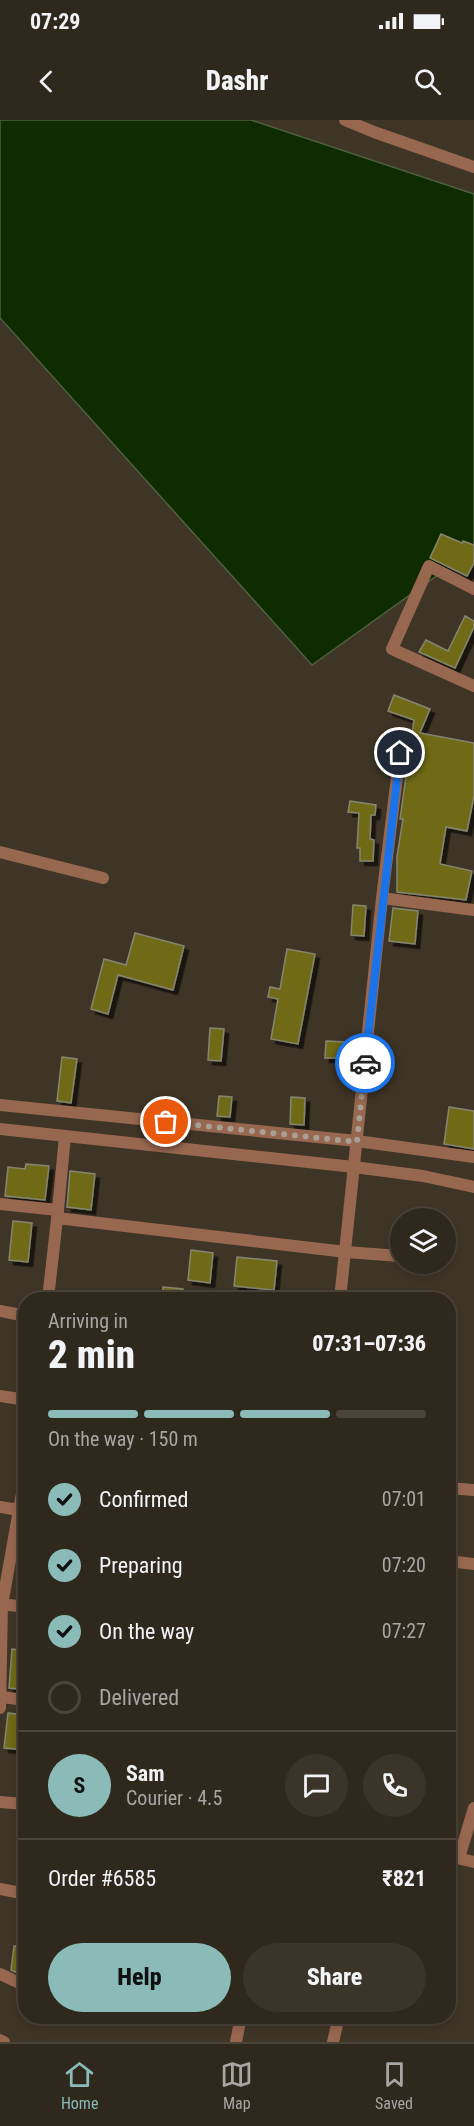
<!DOCTYPE html>
<html lang="en">
<head>
<meta charset="utf-8">
<style>
  :root { --surface:#2f281c; --page:#3b3429; --text:#f1f3f6; --muted:#a7a6a3; --line:#4a443b; --accent:#8bbbb9 }
  body { margin:0; font-family:"Roboto Condensed",sans-serif; background:var(--page); color:var(--text); height:100vh; display:flex; flex-direction:column; font-size:22px; white-space:nowrap }
  * { box-sizing:border-box; margin:0 }
  p { font-size:20px; color:var(--muted) }
  .icon { flex:none; width:33px; height:33px; fill:none; stroke:currentColor; stroke-width:2; stroke-linecap:round; stroke-linejoin:round }
  .map { position:relative; flex:1; overflow:hidden }
  .details { position:absolute; left:18px; top:1172px; width:438px; height:732px; display:flex; flex-direction:column; background:var(--surface); border-radius:24px; box-shadow:0 3px 9px #0003,0 0 0 2px var(--line) }
  .details>* { flex:none }
  .fabs { position:absolute; left:390px; top:1088px; display:grid; gap:12px }
  .fabs a { display:grid; place-items:center; width:66px; height:66px; border-radius:50%; background:var(--surface); box-shadow:0 3px 9px #0003,0 0 0 2px var(--line); font-size:30px }
  .pin { position:absolute; display:grid; place-items:center; width:51px; height:51px; color:#fff; margin:-26px; border:3px solid #fff; border-radius:50%; box-shadow:0 2px 6px #0007 }
  .courier { position:absolute; display:grid; place-items:center; width:60px; height:60px; margin:-30px; border:4px solid #1a73e8; border-radius:50%; background:#fff; color:#222; box-shadow:0 2px 8px #0007 }
  .headline em { font-style:normal; font-weight:800 }
  .headline div { display:flex; flex-direction:column-reverse }
  .headline { display:flex; align-items:center; justify-content:space-between; height:102px; padding:0 30px }
  h1 { font-size:39px; font-weight:800; line-height:45px }
  .bar { display:grid; grid-template-columns:repeat(4,1fr); gap:9px 6px; align-content:center; height:72px; padding:0 30px }
  .bar i { height:8px; border-radius:4px; background:var(--line) }
  .bar .on { background:var(--accent) }
  .bar p { grid-column:span 4 }
  .line { display:flex; align-items:center; gap:15px; padding:0 30px; border-top:2px solid var(--line) }
  .line div { flex:1 }
  .round { display:grid; place-items:center; flex:none; width:63px; height:63px; border-radius:32px; background:var(--page) }
  ol { padding:0 30px; list-style:none }
  li { display:flex; align-items:center; gap:18px; height:66px }
  li p { margin-inline-start:auto }
  li .icon { padding:6px; border-radius:50%; background:var(--accent); color:#111; stroke-width:4 }
  li:last-child { color:var(--muted) }
  li i { width:33px; height:33px; border:3px solid var(--line); border-radius:50% }
  .cta { display:flex; gap:12px; margin-top:auto; padding:12px 30px }
  .cta a { flex:1; height:69px; border-radius:36px; background:var(--accent); color:#111; font-size:24px; font-weight:800; line-height:69px; text-align:center }
  .cta a+a { background:var(--page); color:var(--text) }
  .status { display:flex; justify-content:space-between; align-items:center; height:42px; padding:0 30px; background:var(--surface); direction:ltr }
  .status svg { height:16px; fill:currentColor }
  header { display:flex; justify-content:space-between; align-items:center; height:78px; padding:0 30px; background:var(--surface); font-size:27px; font-weight:800 }
  .menu { display:flex; justify-content:space-around; align-items:center; height:84px; border-top:2px solid var(--line); background:var(--surface); font-size:16px; color:var(--muted) }
  .menu a { display:grid; justify-items:center; gap:3px }
  .menu .on { color:var(--accent) }
  .map>svg:first-child { display:block }
</style>
</head>
<body>
<div class="status"><b>07:29</b><svg viewBox="0 0 49 12"><path d="M0 12V9h3v3zM5 12V6h3v6zM10 12V3h3v9zM15 12V0h3v12zM26 1h20v11H26zM47 4h2v5h-2z"/></svg></div>
<header><svg class="icon" aria-label="back" viewBox="0 0 24 24"><path d="M15 5l-7 7 7 7"/></svg>Dashr<svg class="icon" aria-label="search" viewBox="0 0 24 24"><circle cx="10" cy="10" r="6"/><path d="M15 15l6 6"/></svg></header>
<div class="map">
<svg width="474" height="1922" viewBox="0 0 474 1922">
  <defs>
    <filter id="shadow"><feDropShadow dx="4.5" dy="4.5" stdDeviation="0" flood-color="#0009"/></filter>
  </defs>
  <rect width="100%" height="100%" fill="#3f3526"/>
  <path fill="#0f2c00" stroke="#4e603e" stroke-width="1.5" d="M0,0H251L474,74V429L312,545L0,198Z"/>
  <g fill="#6f6b18" stroke="#858571" stroke-width="1.5" filter="url(#shadow)">
    <path d="M441,414L462,423L463,421L474,425V443L467,456L430,438Z"/>
    <path d="M465,496L474,501V507L455,548L419,532L426,520L448,531Z"/>
    <path d="M394,575L430,589L420,613L474,623V676L467,711L446,707L440,744L472,751L466,780L397,772V736L403,699H400L414,600L388,591Z"/>
    <path d="M350,681L376,685L375,695H371L370,719L374,720L373,741H360V728H357L359,693L348,692Z"/>
    <path d="M353,785L366,786L364,816L351,815Z"/>
    <path d="M393,788L418,791L415,824L389,821Z"/>
    <path d="M135,813L184,826L173,870L118,855L108,894L91,889L104,839L126,845Z"/>
    <path d="M287,829L315,834L298,924L271,919L278,879L268,877L270,867L280,869Z"/>
    <path d="M210,908L224,909L221,941L208,940Z"/>
    <path d="M326,921L346,922L345,938H325Z"/>
    <path d="M62,937L77,939L71,983L57,981Z"/>
    <path d="M219,976L232,977L230,997L217,996Z"/>
    <path d="M291,977L305,978L304,1005L290,1004Z"/>
    <path d="M449,987L474,991V1029L444,1024Z"/>
    <path d="M26,1044L49,1046L45,1080L5,1076L8,1047L25,1049Z"/>
    <path d="M70,1051L95,1054L91,1090L67,1087Z"/>
    <path d="M13,1101L32,1103L28,1142L9,1140Z"/>
    <path d="M191,1130L213,1133L210,1163L188,1160Z"/>
    <path d="M237,1137L277,1141L274,1170L234,1166Z"/>
    <path d="M163,1167L183,1169L182,1179H162Z"/>
    <path d="M12,1529L26,1531V1570L9,1568Z"/>
    <path d="M8,1593L26,1595V1630L4,1628Z"/>
    <path d="M14,1826L26,1828V1857L11,1850Z"/>
  </g>
  <g fill="none" stroke-linecap="round" stroke-linejoin="round">
    <g stroke="#97674f" stroke-width="12">
      <path d="M345,0L374,12L474,47"/>
      <path d="M474,469L429,446L392,529L474,566"/>
      <path d="M400,633L382,778L474,790"/>
      <path d="M0,732L103,758"/>
      <path d="M0,1084L58,1090L48,1179"/>
      <path d="M58,1090L65,1016"/>
      <path d="M57,1098L346,1132L400,1136"/>
      <path d="M340,1179L382,778"/>
      <path d="M0,1191L26,1196"/>
      <path d="M0,1276L26,1280"/>
      <path d="M448,1368L474,1370"/>
      <path d="M0,1387L25,1391"/>
      <path d="M448,1441L474,1444"/>
      <path d="M0,1484L26,1487"/>
      <path d="M1,1577L26,1580"/>
      <path d="M0,1588L2,1485L26,1351"/>
      <path d="M0,1682L26,1684"/>
      <path d="M448,1736L474,1742"/>
      <path d="M459,1738L474,1688"/>
      <path d="M0,1769L26,1774"/>
      <path d="M0,1854L26,1866"/>
      <path d="M0,1920L4,1922"/>
      <path d="M236,1922L241,1896"/>
      <path d="M333,1922L339,1896"/>
    </g>
    <g stroke="#97674f" stroke-width="12">
      <path d="M0,985L357,1021L474,1037"/>
      <path d="M0,1009L354,1047L423,1056L474,1067"/>
    </g>
  </g>
  <g fill="none" stroke-linecap="round" stroke-linejoin="round">
    <path stroke="#a8a094" stroke-width="6" stroke-dasharray="0 10.8" d="M166,1002L357,1022L365,943"/>
    <path stroke="#1a73e8" stroke-width="8" d="M365,943L400,633"/>
  </g>
</svg>
<div class="fabs">
<a><svg class="icon" aria-label="layers" viewBox="0 0 24 24"><path d="M12 4l9 5-9 5-9-5zM3 14l9 5 9-5"/></svg></a>
</div>
<div class="pin" style="left:166px;top:1002px;background:#ea580c"><svg class="icon" aria-label="bag" viewBox="0 0 24 24"><path d="M5 8h14l-1 12H6zM9 8a3 3 0 0 1 6 0"/></svg></div>
<div class="pin" style="left:400px;top:633px;background:#1f2937"><svg class="icon" aria-label="home" viewBox="0 0 24 24"><path d="M3 11l9-7 9 7M6 9v11h12V9"/></svg></div>
<div class="courier" style="left:365px;top:943px"><svg class="icon" aria-label="car" viewBox="0 0 24 24"><path d="M5 17H2v-5l4-1 3-4h7l3 4 3 1v5h-3M9 17h6M6 11h13"/><circle cx="7" cy="17" r="2"/><circle cx="17" cy="17" r="2"/></svg></div>
<section class="details">
<div class="headline"><div><h1>2 min</h1><p>Arriving in</p></div><em>07:31–07:36</em></div>
<div class="bar"><i class="on"></i><i class="on"></i><i class="on"></i><i></i><p>On the way · 150 m</p></div>
<ol>
<li><svg class="icon" aria-label="check" viewBox="0 0 24 24"><path d="M5 12l5 5 9-10"/></svg>Confirmed<p>07:01</p></li>
<li><svg class="icon" aria-label="check" viewBox="0 0 24 24"><path d="M5 12l5 5 9-10"/></svg>Preparing<p>07:20</p></li>
<li><svg class="icon" aria-label="check" viewBox="0 0 24 24"><path d="M5 12l5 5 9-10"/></svg>On the way<p>07:27</p></li>
<li><i></i>Delivered</li>
</ol>
<div class="line" style="height:108px"><b class="round" style="background:var(--accent);color:#111">S</b><div><b>Sam</b><p>Courier · 4.5</p></div><a class="round"><svg class="icon" aria-label="chat" viewBox="0 0 24 24"><path d="M4 5h16v11H9l-5 4z"/></svg></a><a class="round"><svg class="icon" aria-label="phone" viewBox="0 0 24 24"><path d="M5 4h4l2 5-3 2q2 4 5 5l2-3 5 2v4C11 20 4 13 5 4z"/></svg></a></div>
<div class="line" style="height:78px"><div>Order #6585</div><b>₹821</b></div>
<div class="cta"><a>Help</a><a>Share</a></div>
</section>
</div>
<nav class="menu">
<a class="on"><svg class="icon" aria-label="home" viewBox="0 0 24 24"><path d="M3 11l9-7 9 7M6 9v11h12V9"/></svg>Home</a>
<a><svg class="icon" aria-label="map" viewBox="0 0 24 24"><path d="M3 6l6-2 6 2 6-2v14l-6 2-6-2-6 2zM9 4v14M15 6v14"/></svg>Map</a>
<a><svg class="icon" aria-label="saved" viewBox="0 0 24 24"><path d="M7 4h10v16l-5-4-5 4z"/></svg>Saved</a>
</nav>
</body>
</html>
